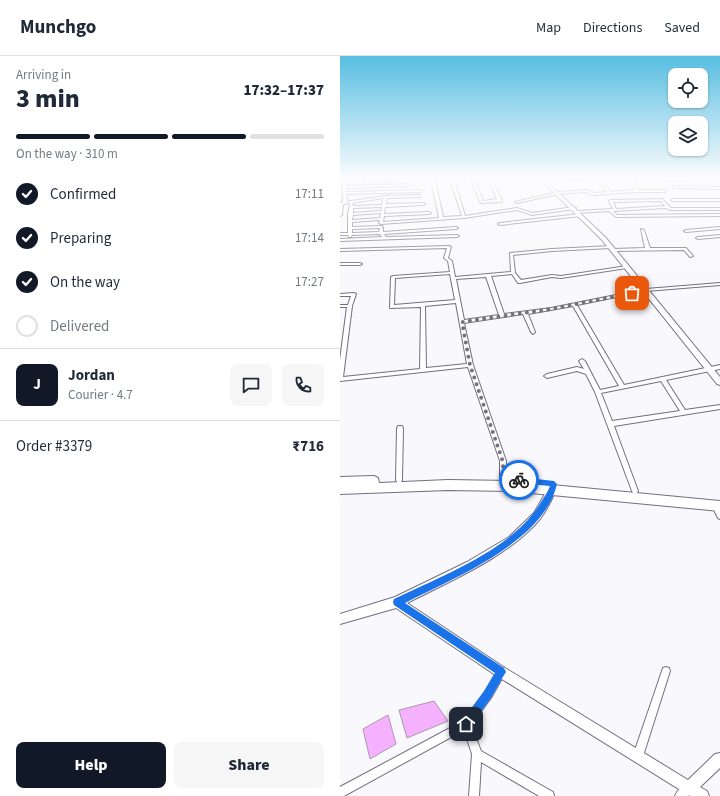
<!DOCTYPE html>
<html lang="en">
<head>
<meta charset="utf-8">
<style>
  :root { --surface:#fff; --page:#f6f6f7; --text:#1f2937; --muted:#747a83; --line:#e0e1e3; --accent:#111827 }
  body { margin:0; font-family:"Source Sans 3",sans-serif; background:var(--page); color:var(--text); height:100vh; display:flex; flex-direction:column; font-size:15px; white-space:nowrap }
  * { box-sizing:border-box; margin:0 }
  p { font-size:13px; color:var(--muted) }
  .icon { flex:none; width:22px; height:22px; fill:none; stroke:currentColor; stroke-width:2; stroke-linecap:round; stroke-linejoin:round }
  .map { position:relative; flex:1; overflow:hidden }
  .sheet { display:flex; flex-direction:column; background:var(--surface); width:340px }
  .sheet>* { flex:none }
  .controls { position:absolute; left:328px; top:12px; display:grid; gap:8px }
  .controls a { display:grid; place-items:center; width:40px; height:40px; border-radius:8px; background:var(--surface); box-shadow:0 1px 3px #0004; font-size:20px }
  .pin { position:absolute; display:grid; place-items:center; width:34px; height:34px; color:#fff; margin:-17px; border-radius:8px; box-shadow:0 2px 6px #0006 }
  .courier { position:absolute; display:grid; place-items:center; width:40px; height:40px; margin:-20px; border:3px solid #1a73e8; border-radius:50%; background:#fff; color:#222; box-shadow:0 1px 5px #0007 }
  .head em { font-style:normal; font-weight:800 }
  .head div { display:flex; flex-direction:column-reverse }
  .head { display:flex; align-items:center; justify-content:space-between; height:68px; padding:0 16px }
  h1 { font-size:26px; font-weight:800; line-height:30px }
  .bar { display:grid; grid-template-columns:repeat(4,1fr); gap:6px 4px; align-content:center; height:48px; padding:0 16px }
  .bar i { height:5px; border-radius:3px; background:var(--line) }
  .bar .on { background:var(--accent) }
  .bar p { grid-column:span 4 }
  .line { display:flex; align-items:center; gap:10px; padding:0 16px; border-top:1px solid var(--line) }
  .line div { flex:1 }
  .round { display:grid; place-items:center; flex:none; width:42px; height:42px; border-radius:8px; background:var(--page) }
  ol { padding:0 16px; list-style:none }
  li { display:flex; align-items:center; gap:12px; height:44px }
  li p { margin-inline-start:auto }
  li .icon { padding:4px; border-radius:50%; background:var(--accent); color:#fff; stroke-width:4 }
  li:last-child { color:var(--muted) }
  li i { width:22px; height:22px; border:2px solid var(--line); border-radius:50% }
  .action { display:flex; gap:8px; margin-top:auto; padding:8px 16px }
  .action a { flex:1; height:46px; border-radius:8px; background:var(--accent); color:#fff; font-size:16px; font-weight:800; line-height:46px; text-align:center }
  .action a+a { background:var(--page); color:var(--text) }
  header { display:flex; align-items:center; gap:24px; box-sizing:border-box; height:56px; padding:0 20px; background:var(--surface); border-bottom:1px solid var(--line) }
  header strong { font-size:19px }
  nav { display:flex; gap:22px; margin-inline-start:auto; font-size:14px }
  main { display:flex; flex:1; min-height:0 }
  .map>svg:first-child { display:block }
</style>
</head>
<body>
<header>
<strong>Munchgo</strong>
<nav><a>Map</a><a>Directions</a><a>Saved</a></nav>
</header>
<main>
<section class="sheet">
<div class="head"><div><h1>3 min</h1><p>Arriving in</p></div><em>17:32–17:37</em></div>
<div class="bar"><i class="on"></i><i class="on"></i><i class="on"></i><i></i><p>On the way · 310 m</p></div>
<ol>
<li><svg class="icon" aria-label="check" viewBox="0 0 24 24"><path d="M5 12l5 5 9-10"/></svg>Confirmed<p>17:11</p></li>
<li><svg class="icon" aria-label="check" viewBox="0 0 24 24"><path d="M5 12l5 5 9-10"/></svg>Preparing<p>17:14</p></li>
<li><svg class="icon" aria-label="check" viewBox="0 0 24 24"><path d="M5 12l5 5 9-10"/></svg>On the way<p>17:27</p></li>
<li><i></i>Delivered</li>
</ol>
<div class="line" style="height:72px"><b class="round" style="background:var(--accent);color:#fff">J</b><div><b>Jordan</b><p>Courier · 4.7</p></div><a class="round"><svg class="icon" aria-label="chat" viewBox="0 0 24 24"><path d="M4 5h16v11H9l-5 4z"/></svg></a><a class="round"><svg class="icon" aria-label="phone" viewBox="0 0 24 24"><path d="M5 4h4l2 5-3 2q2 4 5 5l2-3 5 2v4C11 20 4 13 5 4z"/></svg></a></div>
<div class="line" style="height:52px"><div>Order #3379</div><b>₹716</b></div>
<div class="action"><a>Help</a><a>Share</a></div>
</section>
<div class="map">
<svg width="380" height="740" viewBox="0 0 380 740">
  <rect width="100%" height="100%" fill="#f9f8fc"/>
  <g fill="#f6b1fe" stroke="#a89aaa">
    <path d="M22,123H59L57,127L23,128Z"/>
    <path d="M94,645L108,665L67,682L59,654Z"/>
    <path d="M48,659L56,688L30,703L23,673Z"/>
  </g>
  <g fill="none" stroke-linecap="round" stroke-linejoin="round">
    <g stroke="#746e80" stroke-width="2">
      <g id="minor">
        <path d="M91,123H100L95,124L103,161L122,160L110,123H114L125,160L177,152L192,157L234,151L236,152L234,153L192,159L177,154L124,162L41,168L39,167L40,164L12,166V171L42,170L43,171L42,172L43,173V176L116,171L118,172L116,173L44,178L46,181L117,179L119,180L117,181L0,185V183L42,181L40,178L12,179L11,181H9L8,179H0V177H8V158L10,147L4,148L3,147L5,146L45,140L79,139H80V141L47,142L46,148L83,147L85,148L83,149L45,151L44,158L89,156L91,157L90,158L44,160L43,166L99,162ZM43,142L42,149L13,150L12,147ZM42,151L41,155L13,157V152ZM41,157L40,162L12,164L13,159ZM40,172L39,176L12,177V173Z"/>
        <path d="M146,123H153L152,124L162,144L161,146L142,147L140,146L132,126ZM149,124L157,143L143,145L136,127Z"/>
        <path d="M226,123H243L241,124L204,126L202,125L204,124Z"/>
        <path d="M258,123H262L270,136L295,134L289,123H293L298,134H325L327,135L325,136H297L253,139L246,136L218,138L177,147L175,146L218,136L247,134L254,137L267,136Z"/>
        <path d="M319,123H349L347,124H321Z"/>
        <path d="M71,128V130H70L4,132L2,131L4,130Z"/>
        <path d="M333,130L380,131V133L334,132H333Z"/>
        <path d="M80,134H81V136L5,138L3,137L5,136Z"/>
        <path d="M322,143L331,152H380V154H330L326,152L273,155L277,159L380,158V160L276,161L269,155L237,157L235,156L237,155L273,153L269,145L271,144ZM321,145L325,150L276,153L273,146Z"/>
        <rect x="332" y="143" width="48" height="2"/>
        <path d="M0,147L3,148L2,159L0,160Z"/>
        <path d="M240,158L242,159L241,160L160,169L158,168L160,167Z"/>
        <path d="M380,171V173L346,176L344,175L346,174Z"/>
        <path d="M301,173L304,174L310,192H346L353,200L350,201L344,194L272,195L271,194L273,193L305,192Z"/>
        <path d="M380,179V181L358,183L356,182L358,181Z"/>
        <path d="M109,190L111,191L108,202L112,205L115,221L171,216L170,197L212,193L271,190L273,191L271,192L212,195L173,199L175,217L181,224L212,219L221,220L287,210L289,211L287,212L221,222L212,221L180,227H178L172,218L151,220L164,258L211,252L306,233L380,227V229L306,235L237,249L284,329L380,309V313L326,324L345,354L380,349V353L274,370L298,435L297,437L295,438L293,437L292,435L255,336L246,318L237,315L207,322L204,320L207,318L237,311L244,313L239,305L242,303L245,305L260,334L279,330L233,250L188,258L195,276L193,278L191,276L183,258L124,267L133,309L166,405V430L165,432L163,433L161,432L160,430V405L128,311L0,325V304L7,251H0V249H8L11,240H0V238L14,237L16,238L12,250L3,321L80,313L81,251L50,252L51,221L53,220L110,216L108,205L104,202L107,192L0,195V193ZM110,218L115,244L54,249L55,222ZM146,221L159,259L124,264L116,223ZM116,247L127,308L86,312L85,250ZM321,325L340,355L272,365L261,337Z"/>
        <path d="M0,207H20L22,208L20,209H0Z"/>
        <path d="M58,370H62L63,372L62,424L61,426L59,427L57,426L56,424L57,372Z"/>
        <path d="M375,447L377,448L380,453V463L378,462L372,450L373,448Z"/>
        <path d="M326,611L329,612L330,615L303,700L301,703L298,705L295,703L293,700L322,615L323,612Z"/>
        <path d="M161,612L164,613L165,616L164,619L151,642L131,669L141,695L213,736L214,740H199L141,706L139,740H129L132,698L124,674L4,740H0V731L123,665L145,636L158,613Z"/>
        <path d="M349,727L353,728L354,732L353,736L348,740H335C337,734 343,729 349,727Z"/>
      </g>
    </g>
    <g stroke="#746e80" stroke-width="2">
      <g id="tertiary">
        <path d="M2,123H6L7,147L0,149V147L3,146Z"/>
        <path d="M200,123H204L266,182L380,321V329L377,328L262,184Z"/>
        <path d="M212,430L215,431L216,434C212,443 206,455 200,463C168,501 110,525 67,547L165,612L348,724L375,698L380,697V712L360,731L367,735L369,740H350L157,620L56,552L0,568V558L55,541L127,506L169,481L194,457L209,431Z"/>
      </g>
    </g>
    <g stroke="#746e80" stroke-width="2">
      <path id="primary" d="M34,420L38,422L39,427L108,424L170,425L380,445V455L170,435L108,434L0,438V421Z"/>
    </g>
    <use href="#minor" fill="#fff" fill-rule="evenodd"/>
    <use href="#tertiary" fill="#fff" fill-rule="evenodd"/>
    <use href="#primary" fill="#fff" fill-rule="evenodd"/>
  </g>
  <linearGradient id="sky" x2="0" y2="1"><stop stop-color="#57bee1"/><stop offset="0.54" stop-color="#fcfcfe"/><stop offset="1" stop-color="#fcfcfe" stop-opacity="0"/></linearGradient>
  <rect width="380" height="226" fill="url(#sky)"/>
  <path fill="#1a73e8" d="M179,421L214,425L217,428C204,486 114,522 65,547L164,612L166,616L164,619L151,642L129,672L126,673L122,672L121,668L122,665L144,635L155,617L54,549L53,546L54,543C101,520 174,493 201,446C204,441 208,436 210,430L179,427L176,424Z"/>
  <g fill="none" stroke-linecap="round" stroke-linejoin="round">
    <path stroke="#757379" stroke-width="4" stroke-dasharray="0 7.2" d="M179,424L163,423V406L130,309L122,266L211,253L292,237"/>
  </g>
</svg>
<div class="controls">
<a><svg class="icon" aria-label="locate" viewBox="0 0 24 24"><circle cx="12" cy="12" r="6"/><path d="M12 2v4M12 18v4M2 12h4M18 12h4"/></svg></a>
<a><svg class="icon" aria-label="layers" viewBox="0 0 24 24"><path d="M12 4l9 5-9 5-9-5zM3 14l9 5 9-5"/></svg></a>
</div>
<div class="pin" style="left:292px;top:237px;background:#ea580c"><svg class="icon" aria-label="bag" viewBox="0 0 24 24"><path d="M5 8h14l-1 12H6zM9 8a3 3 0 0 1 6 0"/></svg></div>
<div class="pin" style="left:126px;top:668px;background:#1f2937"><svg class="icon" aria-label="home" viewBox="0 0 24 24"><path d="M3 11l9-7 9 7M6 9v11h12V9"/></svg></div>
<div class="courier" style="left:179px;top:424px"><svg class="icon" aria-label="bike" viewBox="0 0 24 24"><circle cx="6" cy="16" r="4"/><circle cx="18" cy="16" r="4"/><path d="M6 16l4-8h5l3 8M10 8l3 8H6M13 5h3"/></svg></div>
</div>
</main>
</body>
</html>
